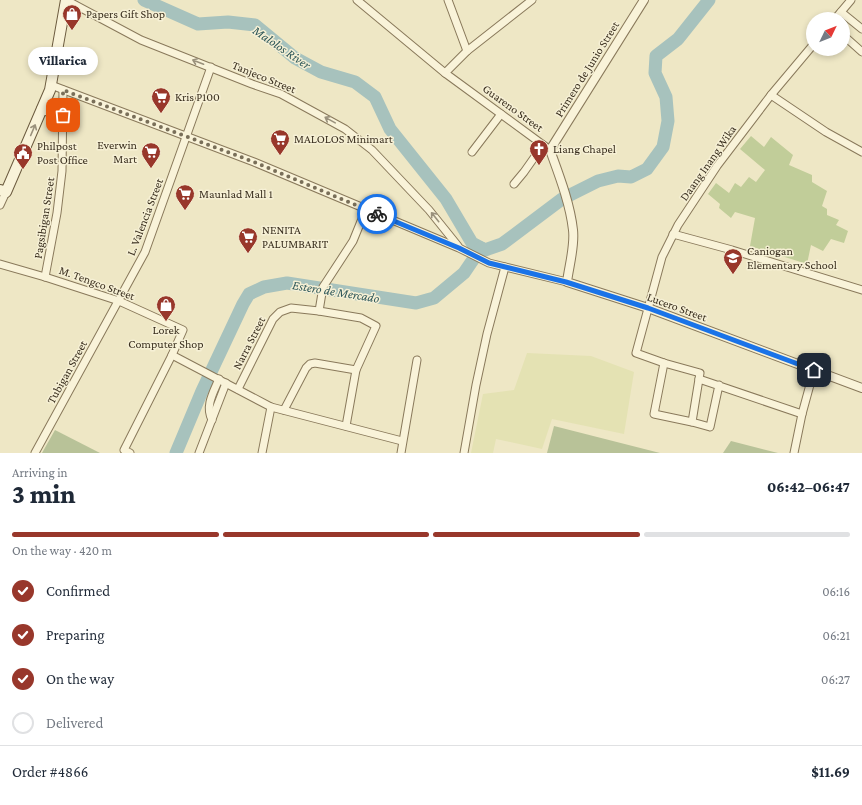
<!DOCTYPE html>
<html lang="en">
<head>
<meta charset="utf-8">
<style>
  :root { --surface:#fff; --page:#f6f6f7; --text:#1f2937; --muted:#747a83; --line:#e0e1e3; --accent:#98372b }
  body { margin:0; font-family:"Crimson Pro",serif; background:var(--page); color:var(--text); height:100vh; display:flex; flex-direction:column; font-size:15px; white-space:nowrap }
  * { box-sizing:border-box; margin:0 }
  p { font-size:13px; color:var(--muted) }
  .icon { flex:none; width:22px; height:22px; fill:none; stroke:currentColor; stroke-width:2; stroke-linecap:round; stroke-linejoin:round }
  .map { position:relative; height:453px; overflow:hidden }
  .panel { display:flex; flex-direction:column; background:var(--surface); flex:1 }
  .panel>* { flex:none }
  .needle { width:26px; rotate:47deg }
  .controls { position:absolute; left:806px; top:12px; display:grid; gap:8px }
  .controls a { display:grid; place-items:center; width:44px; height:44px; border-radius:50%; background:var(--surface); box-shadow:0 2px 6px #0003; font-size:20px }
  .pin { position:absolute; display:grid; place-items:center; width:34px; height:34px; color:#fff; margin:-17px; border-radius:8px; box-shadow:0 2px 6px #0006 }
  .courier { position:absolute; display:grid; place-items:center; width:40px; height:40px; margin:-20px; border:3px solid #1a73e8; border-radius:50%; background:#fff; color:#222; box-shadow:0 1px 5px #0007 }
  .bubble { position:absolute; height:28px; border-radius:14px; background:var(--surface); box-shadow:0 2px 6px #0003; font-size:13px; font-weight:800; line-height:28px; text-align:center }
  .head em { font-style:normal; font-weight:800 }
  .head div { display:flex; flex-direction:column-reverse }
  .head { display:flex; align-items:center; justify-content:space-between; height:68px; padding:0 12px }
  h1 { font-size:26px; font-weight:800; line-height:30px }
  .bar { display:grid; grid-template-columns:repeat(4,1fr); gap:6px 4px; align-content:center; height:48px; padding:0 12px }
  .bar i { height:5px; border-radius:3px; background:var(--line) }
  .bar .current { background:var(--accent) }
  .bar p { grid-column:span 4 }
  .line { display:flex; align-items:center; gap:10px; padding:0 12px; border-top:1px solid var(--line) }
  .line div { flex:1 }
  ol { padding:0 12px; list-style:none }
  li { display:flex; align-items:center; gap:12px; height:44px }
  li p { margin-inline-start:auto }
  li .icon { padding:4px; border-radius:50%; background:var(--accent); color:#fff; stroke-width:4 }
  li:last-child { color:var(--muted) }
  li i { width:22px; height:22px; border:2px solid var(--line); border-radius:50% }
  .map>svg:first-child { display:block }
</style>
</head>
<body>
<div class="map">
<svg width="862" height="453" viewBox="0 0 862 453">
  <rect width="100%" height="100%" fill="#eee7c5"/>
  <path fill="#e4e2b3" d="M527,353L591,356L634,372L624,434L552,419L542,449L496,439L493,453H471L483,394L514,390Z"/>
  <path fill="#c1cd99" d="M751,136L764,147L771,137L793,155L789,165L812,175V182L827,191L822,206L827,209V215L839,220L836,225L848,231L844,243L831,239L823,251L811,245L807,264L750,246L755,218L735,212L731,218L719,208L720,204L708,194L716,183L729,193L735,183L741,187L749,177L756,182L765,170L740,149Z"/>
  <g fill="#b8c298">
    <path d="M554,426L660,453H547Z"/>
    <path d="M55,430L100,453H42Z"/>
    <path d="M731,441L778,453H723Z"/>
  </g>
  <g fill="none" stroke-linecap="round" stroke-linejoin="round">
    <g stroke="#a7c2bd" stroke-width="13">
      <path d="M144,0L198,24L228,22L255,25L295,58L321,72L355,82L375,97L390,129L446,199L472,243L485,250L502,244L562,199L598,181L618,176L631,177L647,169L663,147L668,121L666,97L655,73L656,56L678,39L709,0"/>
      <path d="M176,453L202,391L243,304L249,294L264,287L287,283L416,303L434,298L464,273L481,248"/>
    </g>
    <g stroke="#89795b" stroke-width="9">
      <g id="minor">
        <path d="M66,0L141,40L252,84L281,94L345,129L372,150L429,210L458,246"/>
        <path d="M357,0L445,73L550,150"/>
        <path d="M448,0L467,51"/>
        <path d="M841,12L862,29"/>
        <path d="M835,19L851,0"/>
        <path d="M843,35L862,52"/>
        <path d="M445,73L467,51L532,0"/>
        <path d="M51,85L254,162L459,248L489,263L567,282"/>
        <path d="M771,95L826,132L862,152"/>
        <path d="M472,152L501,114"/>
        <path d="M514,184L524,172L543,145"/>
        <path d="M0,205L6,192"/>
        <path d="M673,234L732,250L862,290"/>
        <path d="M0,264L45,277L119,301L183,330L172,355L124,450L130,453"/>
        <path d="M45,277L57,213L62,171L63,90"/>
        <path d="M319,311L323,287L353,241L366,209"/>
        <path d="M172,355L271,407L402,441"/>
        <path d="M664,363L654,414L692,422"/>
        <path d="M699,379L700,373L664,363L636,353L662,257L678,225L717,166L771,95L813,45"/>
        <path d="M719,385L710,427L692,422L699,379L802,414"/>
        <path d="M238,389L273,319L280,312L291,308L319,311L361,318L376,326L356,370L346,426"/>
        <path d="M284,410L306,368L310,364L315,363L356,370"/>
        <path d="M212,420C205,406 213,393 219,379"/>
        <path d="M35,453L145,252L211,67"/>
        <path d="M199,453L226,383"/>
        <path d="M262,453L271,407"/>
        <path d="M401,453L417,360"/>
        <path d="M464,453L476,385L487,334L505,267"/>
        <path d="M794,453L802,414L814,370"/>
      </g>
    </g>
    <g stroke="#89795b" stroke-width="10">
      <path id="tertiary" d="M644,0L550,150C559,175 570,203 573,230C575,246 569,266 567,282L648,308L862,388"/>
    </g>
    <g stroke="#6b5a3e" stroke-width="12">
      <g id="secondary">
        <path d="M42,109L63,115"/>
        <path d="M0,190L6,192L50,90L66,0"/>
      </g>
    </g>
    <use href="#minor" stroke="#f9f3d9" stroke-width="7"/>
    <use href="#tertiary" stroke="#f9f3d9" stroke-width="8"/>
    <use href="#secondary" stroke="#f9f3d9" stroke-width="10"/>
  </g>
  <defs><path id="oneway-shaft" d="M-6 0H5M1.5-3L5.5 0L1.5 3" fill="none" stroke-width="1.6" stroke-linecap="round" stroke-linejoin="round"/></defs>
  <g stroke="#9a917c">
    <use href="#oneway-shaft" transform="translate(198 62) rotate(-159)"/>
    <use href="#oneway-shaft" transform="translate(330 120) rotate(-151)"/>
    <use href="#oneway-shaft" transform="translate(33 130) rotate(-67)"/>
    <use href="#oneway-shaft" transform="translate(435 217) rotate(-129)"/>
  </g>
  <g fill="none" stroke-linecap="round" stroke-linejoin="round">
    <path stroke="#796f59" stroke-width="4" stroke-dasharray="0 7.2" d="M63,115V90L254,162L377,214"/>
    <path stroke="#1a73e8" stroke-width="5" d="M377,214L459,248L489,263L566,282L648,308L814,370"/>
  </g>
  <defs>
    <g id="shop-pin" transform="scale(1)"><path d="M0 17L-7.5 6A9.5 9.5 0 1 1 7.5 6Z" fill="#98372b" stroke="#f6f0d5"/><path d="M-5-2.5h2.3a2.7 3.5 0 0 1 5.4 0H5L5.5 6h-11ZM-1.5-2.5h3a1.5 2.3 0 0 0-3 0Z" fill="#fff"/></g>
    <g id="supermarket-pin" transform="scale(1)"><path d="M0 17L-7.5 6A9.5 9.5 0 1 1 7.5 6Z" fill="#98372b" stroke="#f6f0d5"/><path d="M-6-5.5h2.5l.6 2H6L4.5 2H-2.5L-4.4-4H-6ZM-1.5 3.2a1.3 1.3 0 1 0 .1 0ZM3 3.2a1.3 1.3 0 1 0 .1 0Z" fill="#fff"/></g>
    <g id="church-pin" transform="scale(1)"><path d="M0 17L-7.5 6A9.5 9.5 0 1 1 7.5 6Z" fill="#98372b" stroke="#f6f0d5"/><path d="M-1.2-6h2.4v3.5h3.3v2.4h-3.3V6h-2.4V-.1h-3.3v-2.4h3.3Z" fill="#fff"/></g>
    <g id="civic-pin" transform="scale(1)"><path d="M0 17L-7.5 6A9.5 9.5 0 1 1 7.5 6Z" fill="#98372b" stroke="#f6f0d5"/><path d="M-.6-6.5H3V-4.5H.6V-3L4-1V1h2V6H-6V1h2V-1L-.6-3ZM-1.2 2.5V6h2.4V2.5Z" fill="#fff"/></g>
    <g id="school-pin" transform="scale(1)"><path d="M0 17L-7.5 6A9.5 9.5 0 1 1 7.5 6Z" fill="#98372b" stroke="#f6f0d5"/><path d="M0-5L7-2L0 1L-7-2ZM-4 1L0 2.5L4 1V4Q0 6-4 4Z" fill="#fff"/></g>
  </defs>
  <g fill-rule="evenodd">
    <use href="#shop-pin" x="72" y="14"/>
    <use href="#supermarket-pin" x="161" y="97"/>
    <use href="#supermarket-pin" x="280" y="139"/>
    <use href="#church-pin" x="539" y="149"/>
    <use href="#supermarket-pin" x="151" y="152"/>
    <use href="#civic-pin" x="23" y="153"/>
    <use href="#supermarket-pin" x="185" y="194"/>
    <use href="#supermarket-pin" x="248" y="237"/>
    <use href="#school-pin" x="733" y="258"/>
    <use href="#shop-pin" x="166" y="305"/>
  </g>
  <g text-anchor="middle" stroke-width="3" stroke-linejoin="round" paint-order="stroke">
    <g font-size="12" fill="#3a2f1f" stroke="#f6f0d5" text-anchor="start">
      <text x="86" y="18">Papers Gift Shop</text>
      <text x="175" y="101">Kris P100</text>
      <text x="294" y="143">MALOLOS Minimart</text>
      <text x="137" y="149" text-anchor="end">Everwin<tspan x="137" dy="14">Mart</tspan></text>
      <text x="37" y="150">Philpost<tspan x="37" dy="14">Post Office</tspan></text>
      <text x="553" y="153">Liang Chapel</text>
      <text x="199" y="198">Maunlad Mall 1</text>
      <text x="262" y="234">NENITA<tspan x="262" dy="14">PALUMBARIT</tspan></text>
      <text x="747" y="255">Caniogan<tspan x="747" dy="14">Elementary School</tspan></text>
      <text x="166" y="334" text-anchor="middle">Lorek<tspan x="166" dy="14">Computer Shop</tspan></text>
    </g>
    <g font-size="12" fill="#3a2f1f" stroke="#f6f0d5">
      <text transform="translate(587 69) rotate(-58)" y="4">Primero de Junio Street</text>
      <text transform="translate(264 77) rotate(22)" y="4">Tanjeco Street</text>
      <text transform="translate(513 108) rotate(36)" y="4">Guareno Street</text>
      <text transform="translate(708 163) rotate(-55)" y="4">Daang Inang Wika</text>
      <text transform="translate(145 217) rotate(-69)" y="4">L. Valencia Street</text>
      <text transform="translate(44 218) rotate(-81)" y="4">Pagsibigan Street</text>
      <text transform="translate(97 283) rotate(20)" y="4">M. Tengco Street</text>
      <text transform="translate(677 307) rotate(20)" y="4">Lucero Street</text>
      <text transform="translate(249 343) rotate(-63)" y="4">Narra Street</text>
      <text transform="translate(67 372) rotate(-61)" y="4">Tubigan Street</text>
    </g>
    <g font-size="13" font-style="italic" fill="#2e5759" stroke="#f6f0d5">
      <text transform="translate(282 47) rotate(34)" y="5">Malolos River</text>
      <text transform="translate(336 291) rotate(9)" y="5">Estero de Mercado</text>
    </g>
  </g>
</svg>
<div class="controls">
<a><svg class="needle" viewBox="-14 -14 28 28"><path d="M0-13l5 13h-10z" fill="#e53935"/><path d="M0 13l5-13h-10z" fill="#747a83"/></svg></a>
</div>
<div class="pin" style="left:63px;top:115px;background:#ea580c"><svg class="icon" aria-label="bag" viewBox="0 0 24 24"><path d="M5 8h14l-1 12H6zM9 8a3 3 0 0 1 6 0"/></svg></div>
<div class="pin" style="left:814px;top:370px;background:#1f2937"><svg class="icon" aria-label="home" viewBox="0 0 24 24"><path d="M3 11l9-7 9 7M6 9v11h12V9"/></svg></div>
<div class="courier" style="left:377px;top:214px"><svg class="icon" aria-label="bike" viewBox="0 0 24 24"><circle cx="6" cy="16" r="4"/><circle cx="18" cy="16" r="4"/><path d="M6 16l4-8h5l3 8M10 8l3 8H6M13 5h3"/></svg></div>
<div class="bubble" style="left:28px;top:47px;width:70px">Villarica</div>
</div>
<section class="panel">
<div class="head"><div><h1>3 min</h1><p>Arriving in</p></div><em>06:42–06:47</em></div>
<div class="bar"><i class="current"></i><i class="current"></i><i class="current"></i><i></i><p>On the way · 420 m</p></div>
<ol>
<li><svg class="icon" aria-label="check" viewBox="0 0 24 24"><path d="M5 12l5 5 9-10"/></svg>Confirmed<p>06:16</p></li>
<li><svg class="icon" aria-label="check" viewBox="0 0 24 24"><path d="M5 12l5 5 9-10"/></svg>Preparing<p>06:21</p></li>
<li><svg class="icon" aria-label="check" viewBox="0 0 24 24"><path d="M5 12l5 5 9-10"/></svg>On the way<p>06:27</p></li>
<li><i></i>Delivered</li>
</ol>
<div class="line" style="height:52px"><div>Order #4866</div><b>$11.69</b></div>
</section>
</body>
</html>
